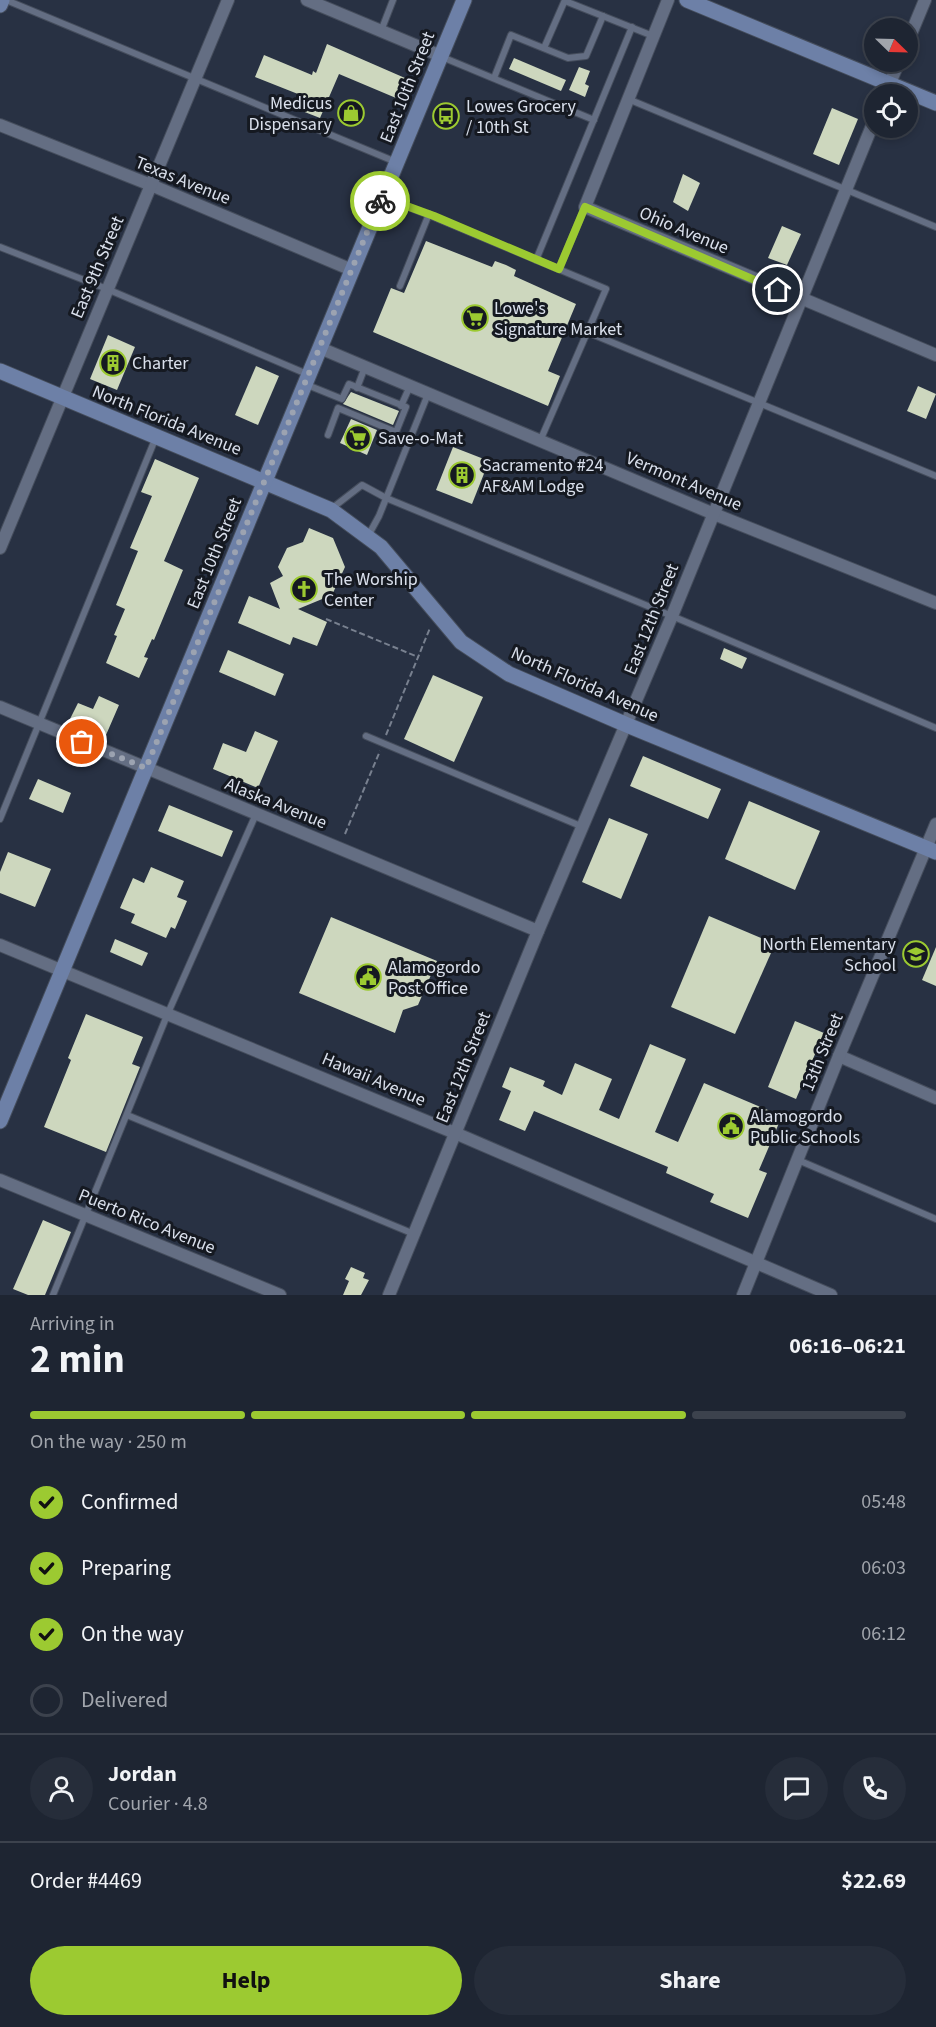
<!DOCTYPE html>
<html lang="en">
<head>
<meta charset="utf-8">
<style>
  :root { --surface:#1e2532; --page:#262d3a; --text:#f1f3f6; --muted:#a1a5ac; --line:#3c424d; --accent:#9cca31 }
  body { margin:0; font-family:"Source Sans 3",sans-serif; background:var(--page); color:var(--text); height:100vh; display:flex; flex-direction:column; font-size:22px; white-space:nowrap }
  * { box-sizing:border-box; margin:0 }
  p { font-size:20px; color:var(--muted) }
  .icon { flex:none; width:33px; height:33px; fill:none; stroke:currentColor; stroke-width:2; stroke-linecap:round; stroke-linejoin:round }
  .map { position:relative; height:1295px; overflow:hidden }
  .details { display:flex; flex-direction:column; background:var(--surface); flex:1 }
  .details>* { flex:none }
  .needle { width:39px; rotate:113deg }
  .buttons { position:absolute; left:864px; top:18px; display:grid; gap:12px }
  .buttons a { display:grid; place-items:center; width:54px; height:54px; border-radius:50%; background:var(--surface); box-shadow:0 3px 9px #0003,0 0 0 2px var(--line); font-size:30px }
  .pin { position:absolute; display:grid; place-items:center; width:51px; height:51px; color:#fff; margin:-26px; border:3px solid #fff; border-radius:50%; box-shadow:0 2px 6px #0007 }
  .courier { position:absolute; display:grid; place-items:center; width:60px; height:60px; margin:-30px; border:4px solid #9cca31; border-radius:50%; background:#fff; color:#222; box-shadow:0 2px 8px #0007 }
  .summary em { font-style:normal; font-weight:700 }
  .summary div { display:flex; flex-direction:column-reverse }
  .summary { display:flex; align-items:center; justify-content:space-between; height:102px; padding:0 30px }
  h1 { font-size:39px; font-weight:700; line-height:45px }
  .bar { display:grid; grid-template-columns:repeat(4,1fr); gap:9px 6px; align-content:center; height:72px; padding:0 30px }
  .bar i { height:8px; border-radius:4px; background:var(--line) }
  .bar .active { background:var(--accent) }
  .bar p { grid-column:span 4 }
  .line { display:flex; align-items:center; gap:15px; padding:0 30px; border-top:2px solid var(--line) }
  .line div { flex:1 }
  .round { display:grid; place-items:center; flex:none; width:63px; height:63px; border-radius:32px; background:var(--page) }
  ol { padding:0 30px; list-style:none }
  li { display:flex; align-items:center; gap:18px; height:66px }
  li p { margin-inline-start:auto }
  li .icon { padding:6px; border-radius:50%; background:var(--accent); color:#111; stroke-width:4 }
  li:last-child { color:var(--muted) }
  li i { width:33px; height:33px; border:3px solid var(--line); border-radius:50% }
  .cta { display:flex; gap:12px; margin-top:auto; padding:12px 30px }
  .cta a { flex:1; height:69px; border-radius:36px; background:var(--accent); color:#111; font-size:24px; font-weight:700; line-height:69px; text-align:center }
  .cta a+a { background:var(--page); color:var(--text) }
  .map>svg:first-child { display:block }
</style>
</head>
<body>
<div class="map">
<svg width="936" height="1295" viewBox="0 0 936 1295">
  <rect width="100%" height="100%" fill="#283143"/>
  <g fill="#cdd7be">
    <path d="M327,44L405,78L396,98L339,74L320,118L297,109L303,96L255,77L264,55L312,75L313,71L316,73Z"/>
    <path d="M514,58L566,80L561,91L509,69Z"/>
    <path d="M579,67L590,71L585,84L589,86L585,97L569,90Z"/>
    <path d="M832,108L858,119L839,165L813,154Z"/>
    <path d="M683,174L700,183L688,211L673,202Z"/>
    <path d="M782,226L801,234L787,265L768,258Z"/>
    <path d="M426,241L492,267L495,261L506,265L516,270L514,276L576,304L548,371L560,376L548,406L373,332L391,288L404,293Z"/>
    <path d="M108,335L135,347L117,390L90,379Z"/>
    <path d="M256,366L279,376L258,425L235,415Z"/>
    <path d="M918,386L936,394L926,419L907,411Z"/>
    <path d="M351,392L399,411L393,425L343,404Z"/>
    <path d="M351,419L377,430L367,455L340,443Z"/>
    <path d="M453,447L489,461L472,504L436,490Z"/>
    <path d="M155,459L199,478L164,561L183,570L154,640L152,639L144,657L148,658L139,678L106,663L117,636L114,635L125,609L116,605L138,551L130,548L152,496L141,492Z"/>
    <path d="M309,528L333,538L345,567L332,595L298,609L327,622L317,646L293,637L290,645L238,623L249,596L280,609L270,583L283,576L278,567L287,548L303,542Z"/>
    <path d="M724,648L747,658L742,669L720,659Z"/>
    <path d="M228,650L284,674L275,696L219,672Z"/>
    <path d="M433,675L483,697L454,762L404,739Z"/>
    <path d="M99,696L119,705L106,735L70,719L78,703L93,709Z"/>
    <path d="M255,731L278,741L258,788L213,769L223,743L246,752Z"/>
    <path d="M643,756L721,789L708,819L630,786Z"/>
    <path d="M38,779L71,793L63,813L29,799Z"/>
    <path d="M749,801L820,831L795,890L725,859Z"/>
    <path d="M169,805L233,831L222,857L158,831Z"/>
    <path d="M609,818L648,834L621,899L582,882Z"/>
    <path d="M8,852L51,869L35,907L0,893V872Z"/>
    <path d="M151,867L184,881L177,897L187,901L175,929L171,927L166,938L131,923L135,914L120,908L133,878L144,883Z"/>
    <path d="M709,916L775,944L735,1034L671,1007Z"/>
    <path d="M331,917L437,961L418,1005L403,1010L395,1033L299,993Z"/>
    <path d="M115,939L148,953L142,966L110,952Z"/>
    <path d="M936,947V986L922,980Z"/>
    <path d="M86,1014L143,1037L132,1064L140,1067L106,1152L44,1127L71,1060L68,1058Z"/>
    <path d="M795,1021L824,1033L796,1099L768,1087Z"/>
    <path d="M650,1044L686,1059L655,1132L678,1142L704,1083L782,1116L759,1170L767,1173L748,1218L710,1202L714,1194L666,1173L668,1167L534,1111L525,1131L499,1120L511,1091L502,1087L510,1067L545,1081L543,1086L562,1095L575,1063L612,1079L599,1110L619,1119Z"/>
    <path d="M43,1220L71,1232L45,1295H28L13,1289Z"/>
    <path d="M351,1267L365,1273L363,1278L369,1280L361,1295H343L349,1281L345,1279Z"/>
  </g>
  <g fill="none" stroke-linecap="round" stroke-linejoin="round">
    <g stroke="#454d5c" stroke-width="8">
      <g id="lane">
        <path d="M6,0L396,162"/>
        <path d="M565,1L653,36"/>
        <path d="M381,31L393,0"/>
        <path d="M544,48L565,0"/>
        <path d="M442,57L594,120"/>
        <path d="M494,78L511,35L568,58L586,56L603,16"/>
        <path d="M628,99L936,227"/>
        <path d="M383,197L434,217L606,289L540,441"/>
        <path d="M0,247L107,289L307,374"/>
        <path d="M536,260L632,27"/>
        <path d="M559,269L585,207"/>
        <path d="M400,286L429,214"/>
        <path d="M587,332L936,476"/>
        <path d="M305,384L342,399L349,384L406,407L396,432L338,408L328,435"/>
        <path d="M357,388L365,367"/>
        <path d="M401,406L410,386"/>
        <path d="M331,509L362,485L386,498L672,616L936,728"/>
        <path d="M368,536L379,516L428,394"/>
        <path d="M366,736L583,827"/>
        <path d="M0,819L156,437"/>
        <path d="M127,1115L414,1234"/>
        <path d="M798,1160L936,1219"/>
        <path d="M53,1295L168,1013L256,814"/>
      </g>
    </g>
    <g stroke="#454d5c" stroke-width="14">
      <g id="street">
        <path d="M307,0L441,56"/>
        <path d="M668,0L585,207L936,355"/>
        <path d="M908,41L925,0"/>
        <path d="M885,94L899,62"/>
        <path d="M0,125L151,185L352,270"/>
        <path d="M320,348L714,514L936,603"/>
        <path d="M0,548L228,0"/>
        <path d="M0,707L538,931"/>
        <path d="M0,945L455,1133L831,1295"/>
        <path d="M839,1056L936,1098"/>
        <path d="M0,1180L280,1295"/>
        <path d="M389,1295L538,931L672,616L874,121"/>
        <path d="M743,1295L839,1056L936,824"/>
      </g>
    </g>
    <g stroke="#454d5c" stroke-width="17">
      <g id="secondary">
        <path d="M687,0L936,103"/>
        <path d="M0,5L2,0"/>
        <path d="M0,371L331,510L381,547L461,642L509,674L627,725L936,852"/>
        <path d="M0,1121L464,0"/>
      </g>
    </g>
    <g stroke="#78808f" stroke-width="2" stroke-dasharray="6 3" stroke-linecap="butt">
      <path d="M326,619L418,657"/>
      <path d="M386,735L430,628"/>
      <path d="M345,834L380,751"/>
    </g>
    <use href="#lane" stroke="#646e83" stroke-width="6"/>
    <use href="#street" stroke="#646e83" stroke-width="12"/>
    <use href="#secondary" stroke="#6d80a7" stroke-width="15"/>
  </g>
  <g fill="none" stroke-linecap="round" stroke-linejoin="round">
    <path stroke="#9ca3b1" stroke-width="6" stroke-dasharray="0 10.8" d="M82,742L146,768L380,201"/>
    <path stroke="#9cca31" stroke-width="8" d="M380,201L382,197L434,216L559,269L585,207L778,290"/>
  </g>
  <defs>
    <g id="shop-ring" transform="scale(1.35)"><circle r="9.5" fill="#151921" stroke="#9cca31" stroke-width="1.5"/><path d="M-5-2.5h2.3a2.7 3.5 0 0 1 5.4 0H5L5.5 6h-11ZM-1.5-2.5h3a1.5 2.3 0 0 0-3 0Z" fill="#9cca31"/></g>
    <g id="bus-ring" transform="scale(1.35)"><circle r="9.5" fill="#151921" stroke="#9cca31" stroke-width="1.5"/><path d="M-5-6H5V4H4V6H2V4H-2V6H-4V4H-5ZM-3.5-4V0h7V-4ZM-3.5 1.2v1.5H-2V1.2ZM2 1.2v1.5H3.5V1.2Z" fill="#9cca31"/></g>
    <g id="supermarket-ring" transform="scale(1.35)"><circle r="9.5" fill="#151921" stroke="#9cca31" stroke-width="1.5"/><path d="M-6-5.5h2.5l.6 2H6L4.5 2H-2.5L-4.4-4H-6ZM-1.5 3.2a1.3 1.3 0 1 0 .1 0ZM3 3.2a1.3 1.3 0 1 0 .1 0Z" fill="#9cca31"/></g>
    <g id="building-ring" transform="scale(1.35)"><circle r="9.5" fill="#151921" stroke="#9cca31" stroke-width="1.5"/><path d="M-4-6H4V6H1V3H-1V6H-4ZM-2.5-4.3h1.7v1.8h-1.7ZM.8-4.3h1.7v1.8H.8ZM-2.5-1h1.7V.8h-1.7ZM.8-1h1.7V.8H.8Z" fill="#9cca31"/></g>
    <g id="church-ring" transform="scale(1.35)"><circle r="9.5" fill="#151921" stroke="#9cca31" stroke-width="1.5"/><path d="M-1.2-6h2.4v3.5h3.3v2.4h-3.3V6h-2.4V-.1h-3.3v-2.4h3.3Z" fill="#9cca31"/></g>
    <g id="school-ring" transform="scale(1.35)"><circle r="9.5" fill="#151921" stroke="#9cca31" stroke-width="1.5"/><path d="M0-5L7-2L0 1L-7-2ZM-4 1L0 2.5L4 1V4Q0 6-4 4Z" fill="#9cca31"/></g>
    <g id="civic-ring" transform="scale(1.35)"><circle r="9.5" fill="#151921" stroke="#9cca31" stroke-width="1.5"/><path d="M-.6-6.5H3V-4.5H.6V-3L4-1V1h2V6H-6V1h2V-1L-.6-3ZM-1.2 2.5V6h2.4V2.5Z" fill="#9cca31"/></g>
  </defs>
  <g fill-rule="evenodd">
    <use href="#shop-ring" x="351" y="113"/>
    <use href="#bus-ring" x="446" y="116"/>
    <use href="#supermarket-ring" x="475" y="318"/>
    <use href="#building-ring" x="113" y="363"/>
    <use href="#supermarket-ring" x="358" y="438"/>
    <use href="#building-ring" x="462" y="475"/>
    <use href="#church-ring" x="304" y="589"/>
    <use href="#school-ring" x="916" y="954"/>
    <use href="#civic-ring" x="368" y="977"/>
    <use href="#civic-ring" x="731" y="1126"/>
  </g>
  <g text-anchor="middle" stroke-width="6" stroke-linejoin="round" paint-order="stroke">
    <g font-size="18" fill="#dae0ec" stroke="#151921">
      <text transform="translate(407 87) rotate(-68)" y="6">East 10th Street</text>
      <text transform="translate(183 180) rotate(22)" y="6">Texas Avenue</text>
      <text transform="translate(684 230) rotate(23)" y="6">Ohio Avenue</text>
      <text transform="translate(97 267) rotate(-67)" y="6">East 9th Street</text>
      <text transform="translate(167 420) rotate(22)" y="6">North Florida Avenue</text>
      <text transform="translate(684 481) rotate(23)" y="6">Vermont Avenue</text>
      <text transform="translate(214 553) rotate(-68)" y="6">East 10th Street</text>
      <text transform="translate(651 619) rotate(-68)" y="6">East 12th Street</text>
      <text transform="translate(585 684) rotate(24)" y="6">North Florida Avenue</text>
      <text transform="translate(276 803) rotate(22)" y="6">Alaska Avenue</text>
      <text transform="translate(822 1052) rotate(-68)" y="6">13th Street</text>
      <text transform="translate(463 1067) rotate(-68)" y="6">East 12th Street</text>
      <text transform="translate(374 1079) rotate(23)" y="6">Hawaii Avenue</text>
      <text transform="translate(147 1221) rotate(22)" y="6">Puerto Rico Avenue</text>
    </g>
    <g font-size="18" fill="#dae0ec" stroke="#151921" text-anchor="start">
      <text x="332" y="109" text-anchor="end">Medicus<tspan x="332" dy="21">Dispensary</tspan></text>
      <text x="466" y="112">Lowes Grocery<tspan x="466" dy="21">/ 10th St</tspan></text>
      <text x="494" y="314">Lowe's<tspan x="494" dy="21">Signature Market</tspan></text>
      <text x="132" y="369">Charter</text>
      <text x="378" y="444">Save-o-Mat</text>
      <text x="482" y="471">Sacramento #24<tspan x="482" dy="21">AF&amp;AM Lodge</tspan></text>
      <text x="324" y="585">The Worship<tspan x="324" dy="21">Center</tspan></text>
      <text x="896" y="950" text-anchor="end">North Elementary<tspan x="896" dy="21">School</tspan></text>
      <text x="388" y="973">Alamogordo<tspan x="388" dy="21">Post Office</tspan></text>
      <text x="750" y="1122">Alamogordo<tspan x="750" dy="21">Public Schools</tspan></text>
    </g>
  </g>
</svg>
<div class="buttons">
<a><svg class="needle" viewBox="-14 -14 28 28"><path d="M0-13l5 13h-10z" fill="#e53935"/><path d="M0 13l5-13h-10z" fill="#a1a5ac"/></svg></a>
<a><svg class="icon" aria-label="locate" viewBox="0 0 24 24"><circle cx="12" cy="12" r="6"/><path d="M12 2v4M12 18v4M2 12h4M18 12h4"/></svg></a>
</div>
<div class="pin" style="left:82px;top:742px;background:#ea580c"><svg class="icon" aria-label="bag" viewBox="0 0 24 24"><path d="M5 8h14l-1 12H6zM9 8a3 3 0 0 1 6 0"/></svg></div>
<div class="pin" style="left:778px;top:290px;background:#1f2937"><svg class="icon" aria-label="home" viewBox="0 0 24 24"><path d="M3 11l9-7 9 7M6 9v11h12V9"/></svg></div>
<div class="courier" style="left:380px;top:201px"><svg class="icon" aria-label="bike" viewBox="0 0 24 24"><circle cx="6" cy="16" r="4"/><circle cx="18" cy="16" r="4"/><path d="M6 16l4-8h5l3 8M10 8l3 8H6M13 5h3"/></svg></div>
</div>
<section class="details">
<div class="summary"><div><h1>2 min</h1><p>Arriving in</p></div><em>06:16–06:21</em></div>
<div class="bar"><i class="active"></i><i class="active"></i><i class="active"></i><i></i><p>On the way · 250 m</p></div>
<ol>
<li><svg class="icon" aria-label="check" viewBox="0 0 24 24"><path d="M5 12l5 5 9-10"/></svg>Confirmed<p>05:48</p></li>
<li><svg class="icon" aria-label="check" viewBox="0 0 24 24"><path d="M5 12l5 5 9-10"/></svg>Preparing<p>06:03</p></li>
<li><svg class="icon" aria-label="check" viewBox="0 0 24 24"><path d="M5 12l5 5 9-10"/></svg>On the way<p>06:12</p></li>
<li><i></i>Delivered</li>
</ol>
<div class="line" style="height:108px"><a class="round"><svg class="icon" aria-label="person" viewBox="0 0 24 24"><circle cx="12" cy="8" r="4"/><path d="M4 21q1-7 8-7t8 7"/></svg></a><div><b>Jordan</b><p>Courier · 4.8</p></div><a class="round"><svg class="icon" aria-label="chat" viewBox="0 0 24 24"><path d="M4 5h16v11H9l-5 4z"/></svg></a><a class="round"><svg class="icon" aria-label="phone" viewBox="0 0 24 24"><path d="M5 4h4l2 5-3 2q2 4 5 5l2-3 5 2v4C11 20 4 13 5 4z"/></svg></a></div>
<div class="line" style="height:78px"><div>Order #4469</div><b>$22.69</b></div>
<div class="cta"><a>Help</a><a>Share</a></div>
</section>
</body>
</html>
